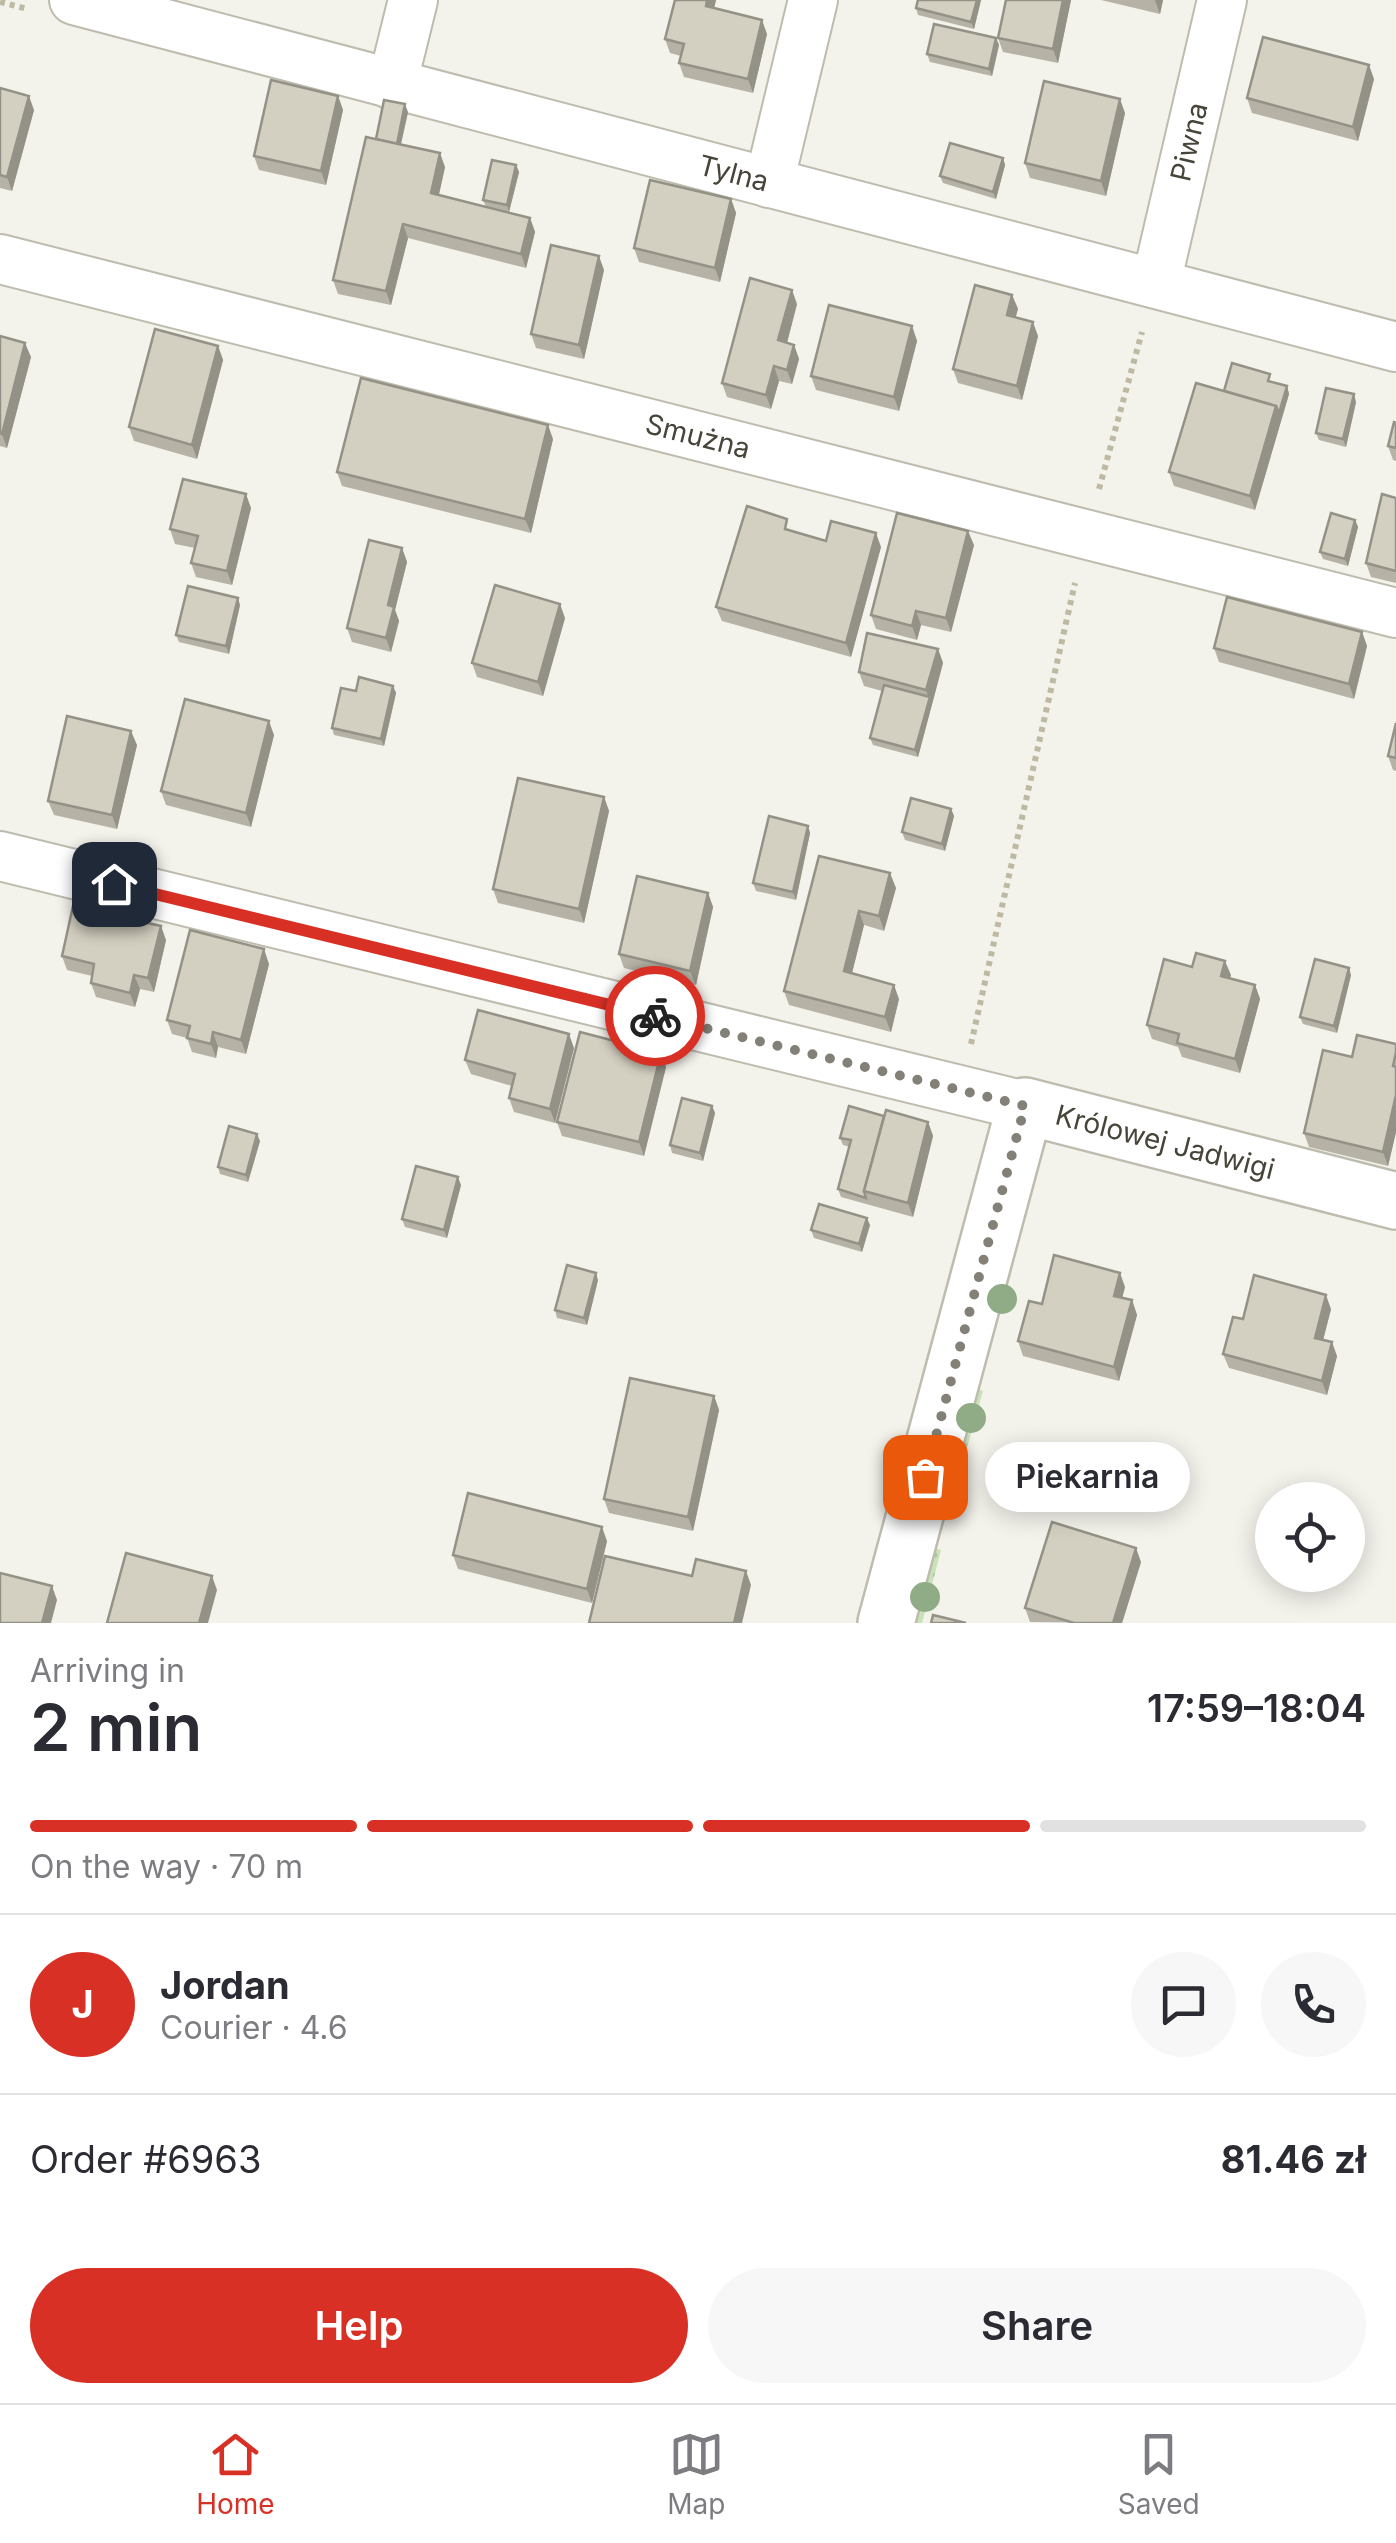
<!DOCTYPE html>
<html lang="en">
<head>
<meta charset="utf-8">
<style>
  :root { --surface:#fff; --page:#f7f7f7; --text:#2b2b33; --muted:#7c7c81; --line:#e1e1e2; --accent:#d93025 }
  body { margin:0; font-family:Inter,sans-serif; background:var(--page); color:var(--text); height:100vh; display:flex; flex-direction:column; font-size:38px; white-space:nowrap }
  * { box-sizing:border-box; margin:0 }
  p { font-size:32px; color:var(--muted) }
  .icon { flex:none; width:55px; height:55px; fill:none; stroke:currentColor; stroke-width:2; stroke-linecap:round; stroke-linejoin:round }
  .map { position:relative; height:1623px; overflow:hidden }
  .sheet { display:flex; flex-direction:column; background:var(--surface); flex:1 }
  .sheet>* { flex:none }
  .controls { position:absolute; left:1255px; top:1482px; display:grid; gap:20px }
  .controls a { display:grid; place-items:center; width:110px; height:110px; border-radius:50%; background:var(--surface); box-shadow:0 5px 25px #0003; font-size:50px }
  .pin { position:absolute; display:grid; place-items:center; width:85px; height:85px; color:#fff; margin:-42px; border-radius:20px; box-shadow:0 5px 15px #0006 }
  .courier { position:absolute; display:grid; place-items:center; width:100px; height:100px; margin:-50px; border:8px solid #d93025; border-radius:50%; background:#fff; color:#222; box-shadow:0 2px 12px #0007 }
  .bubble { position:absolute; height:70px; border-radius:35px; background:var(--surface); box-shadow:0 5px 25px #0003; font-size:32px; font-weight:600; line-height:70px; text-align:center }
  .headline em { font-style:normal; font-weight:600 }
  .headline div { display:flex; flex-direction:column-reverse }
  .headline { display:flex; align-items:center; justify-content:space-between; height:170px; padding:0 30px }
  h1 { font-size:65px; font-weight:600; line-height:75px }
  .bar { display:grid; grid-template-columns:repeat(4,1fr); gap:15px 10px; align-content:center; height:120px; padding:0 30px }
  .bar i { height:12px; border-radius:8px; background:var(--line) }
  .bar .on { background:var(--accent) }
  .bar p { grid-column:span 4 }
  .line { display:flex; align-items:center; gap:25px; padding:0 30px; border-top:2px solid var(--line) }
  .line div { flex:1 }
  .round { display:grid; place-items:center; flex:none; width:105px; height:105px; border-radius:52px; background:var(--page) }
  .primary-button { display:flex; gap:20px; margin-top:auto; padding:20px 30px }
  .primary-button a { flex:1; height:115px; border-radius:60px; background:var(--accent); color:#fff; font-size:40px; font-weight:600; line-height:115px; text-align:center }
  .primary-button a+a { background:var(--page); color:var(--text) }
  .tabs { display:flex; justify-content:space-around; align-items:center; height:140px; border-top:2px solid var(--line); background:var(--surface); font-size:28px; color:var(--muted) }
  .tabs a { display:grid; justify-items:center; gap:5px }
  .tabs .on { color:var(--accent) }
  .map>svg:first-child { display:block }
</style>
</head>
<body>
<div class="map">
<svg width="1396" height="1623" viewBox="0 0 1396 1623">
  <defs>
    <pattern id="green-dots" width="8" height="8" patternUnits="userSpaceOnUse" patternTransform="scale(2.5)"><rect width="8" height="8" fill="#c8e3b8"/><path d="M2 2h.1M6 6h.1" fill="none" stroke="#adc49f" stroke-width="1.8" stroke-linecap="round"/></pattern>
  </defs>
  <rect width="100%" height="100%" fill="#f3f2eb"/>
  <g fill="url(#green-dots)">
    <path d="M974,1388L983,1391L948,1515L939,1512Z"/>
    <path d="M931,1547L941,1550L922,1623H911Z"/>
  </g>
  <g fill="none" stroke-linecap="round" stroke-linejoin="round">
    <g stroke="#bebcae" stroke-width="52">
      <g id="minor">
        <path id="s1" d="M74,0L1396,347"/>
        <path d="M392,85L413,0"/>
        <path d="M769,183L813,0"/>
        <path id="s2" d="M0,259L1396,613"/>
        <path id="s3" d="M1156,283L1222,0"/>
        <path d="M0,856L1025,1106"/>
      </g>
    </g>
    <g stroke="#bebcae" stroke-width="60">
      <g id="tertiary">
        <path id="s4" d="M886,1623L1025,1106L1396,1201"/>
      </g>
    </g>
    <g stroke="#beb9a1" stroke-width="6" stroke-dasharray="5 5" stroke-linecap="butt">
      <path d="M0,2L28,9"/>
      <path d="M1099,489L1142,332"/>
      <path d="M971,1044L1075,583"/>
    </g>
    <use href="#minor" stroke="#fff" stroke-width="48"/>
    <use href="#tertiary" stroke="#fff" stroke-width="55"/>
  </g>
  <g fill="#90ac86">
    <circle cx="1002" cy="1299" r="15"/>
    <circle cx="971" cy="1418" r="15"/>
    <circle cx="953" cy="1484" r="15"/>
    <circle cx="925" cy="1597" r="15"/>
  </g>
  <g fill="#b6b3a6">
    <path d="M675,0H716L714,8L767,34L753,93L684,77L679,63L681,56L670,53L665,39Z"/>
    <path d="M981,0L974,29L918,15L916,8Z"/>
    <path d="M1071,0L1058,63L1003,52L998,38Z"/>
    <path d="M1101,0H1163L1160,14Z"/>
    <path d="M996,38L999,45L992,76L930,62L927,54Z"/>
    <path d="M1374,79L1358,141L1252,113L1247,98Z"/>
    <path d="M0,88L34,110L12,191L0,188Z"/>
    <path d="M338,96L343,110L326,185L259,170L254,156Z"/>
    <path d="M408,112L401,144L445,167L439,195L486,207L483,200L516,165L519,172L509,212L530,218L535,232L526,268L408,238L391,305L338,294L333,280L376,139Z"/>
    <path d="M1125,113L1106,196L1030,178L1025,163Z"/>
    <path d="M1003,158L1005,165L996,199L943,183L940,176Z"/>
    <path d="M731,199L736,213L720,282L639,262L634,248Z"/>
    <path d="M604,270L584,359L536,348L531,334Z"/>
    <path d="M1012,295L1018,309L1015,318L1038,336L1022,400L958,383L953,369Z"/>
    <path d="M797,304L787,343L794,345L799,359L792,384L779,381L771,409L727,397L722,383Z"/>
    <path d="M912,326L917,341L899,411L816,390L811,376Z"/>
    <path d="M0,336L31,357L7,448L0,446Z"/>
    <path d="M218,346L223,360L197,459L134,441L129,427Z"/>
    <path d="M1272,381V382L1287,386L1289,394L1255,510L1174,486L1169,472L1224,391Z"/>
    <path d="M1356,402L1346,447L1319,440L1316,433Z"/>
    <path d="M1396,423V461L1393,460L1388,446Z"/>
    <path d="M553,439L531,533L342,486L337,472Z"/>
    <path d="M1396,498V583L1371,577L1366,563Z"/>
    <path d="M251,508L232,585L196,577L191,563L195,548L175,544L170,529Z"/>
    <path d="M1355,520L1358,527L1348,566L1323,559L1320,552Z"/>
    <path d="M792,531L826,541L881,547L851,657L722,621L716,607Z"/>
    <path d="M974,545L951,632L921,625L917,640L876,629L871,615Z"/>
    <path d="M402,548L407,562L395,610L399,621L391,652L352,642L347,628Z"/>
    <path d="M240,605L229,654L179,642L176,635Z"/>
    <path d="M565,618L543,696L477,677L472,663Z"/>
    <path d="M1362,632L1367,646L1354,699L1219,662L1214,648Z"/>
    <path d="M938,649L943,663L918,757L873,745L870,738L882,691L864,686L859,672Z"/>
    <path d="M393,686L396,693L384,746L334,735L332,728L356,691Z"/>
    <path d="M1396,723V771L1393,770L1388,756Z"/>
    <path d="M274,735L251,827L166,805L161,791Z"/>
    <path d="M137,745L117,829L54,815L48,801Z"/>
    <path d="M604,797L609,811L584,923L498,903L493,889Z"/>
    <path d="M951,809L954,816L945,851L905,840L902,832Z"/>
    <path d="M808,826L810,833L796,900L756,891L753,883Z"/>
    <path d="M819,856L896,888L884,931L864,925L852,973L899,999L891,1032L789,1005L784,991Z"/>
    <path d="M708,893L713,907L696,985L624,968L619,954Z"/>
    <path d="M166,940L154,992L140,989L135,1007L96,997L91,983L92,976L67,970L62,956Z"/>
    <path d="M269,964L246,1054L218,1047L216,1058L192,1052L187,1038L172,1034L167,1020Z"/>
    <path d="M1192,967L1231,975L1230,978L1255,985L1260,999L1240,1073L1182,1057L1178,1047L1152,1039L1147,1025Z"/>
    <path d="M1351,975L1337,1033L1303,1024L1300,1017Z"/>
    <path d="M1396,1044V1132L1388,1166L1309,1147L1304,1133L1352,1057Z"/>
    <path d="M574,1048L555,1123L514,1112L509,1098L512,1086L471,1074L465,1060Z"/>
    <path d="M661,1053L666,1067L644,1156L562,1136L557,1122Z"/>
    <path d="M712,1106L715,1113L703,1161L672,1153L670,1145Z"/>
    <path d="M884,1116L928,1122L933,1136L913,1217L841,1197L838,1189L850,1147L843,1145L840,1138Z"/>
    <path d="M260,1141L248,1182L220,1174L218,1167Z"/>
    <path d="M461,1185L447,1238L405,1227L402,1219Z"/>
    <path d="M870,1225L862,1252L814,1238L811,1230Z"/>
    <path d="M598,1280L587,1325L557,1318L555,1310Z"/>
    <path d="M1125,1287L1122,1298L1132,1300L1137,1315L1119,1381L1023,1356L1018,1341L1042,1304Z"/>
    <path d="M1331,1309L1323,1340L1337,1356L1327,1395L1229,1368L1223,1354L1243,1319Z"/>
    <path d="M714,1396L719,1410L693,1531L609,1513L604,1499Z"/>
    <path d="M607,1541L592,1603L458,1569L453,1555Z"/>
    <path d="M1141,1562L1122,1623L1030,1622L1025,1608Z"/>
  </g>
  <g fill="#949287">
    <path d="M707,0H716L711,21L706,6Z"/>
    <path d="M977,0H981L974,29L971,22Z"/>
    <path d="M1063,0H1071L1058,63L1053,49Z"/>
    <path d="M1155,0H1163L1160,14Z"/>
    <path d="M762,20L767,34L753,93L748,79Z"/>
    <path d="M996,38L999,45L992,76L989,69Z"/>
    <path d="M1369,65L1374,79L1358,141L1353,127Z"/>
    <path d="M29,96L34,110L12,191L7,177Z"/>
    <path d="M338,96L343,110L326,185L321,171Z"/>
    <path d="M1120,99L1125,113L1106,196L1101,181Z"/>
    <path d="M405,104L408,112L398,157L395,150Z"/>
    <path d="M440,153L445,167L436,207L431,193Z"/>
    <path d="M1003,158L1005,165L996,199L993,192Z"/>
    <path d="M516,165L519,172L509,212L507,205Z"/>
    <path d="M731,199L736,213L720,282L715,268Z"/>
    <path d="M530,218L535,232L526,268L521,254Z"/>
    <path d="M403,224L408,238L391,305L386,291Z"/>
    <path d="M599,256L604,270L584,359L579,345Z"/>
    <path d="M792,290L797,304L784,354L778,340Z"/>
    <path d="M1012,295L1018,309L1012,330L1007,315Z"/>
    <path d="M1033,322L1038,336L1022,400L1017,386Z"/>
    <path d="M912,326L917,341L899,411L894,397Z"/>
    <path d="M25,343L31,357L7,448L2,434Z"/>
    <path d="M794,345L799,359L792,384L787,370Z"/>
    <path d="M218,346L223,360L197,459L192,445Z"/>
    <path d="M774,366L779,381L771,409L766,395Z"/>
    <path d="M1287,386L1289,394L1255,510L1250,496L1276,406Z"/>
    <path d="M1354,394L1356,402L1346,447L1343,439Z"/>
    <path d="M548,425L553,439L531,533L525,519Z"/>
    <path d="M246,494L251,508L232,585L227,571Z"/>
    <path d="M1355,520L1358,527L1348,566L1345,559Z"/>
    <path d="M968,531L974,545L951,632L946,618Z"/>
    <path d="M876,533L881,547L851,657L846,643Z"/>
    <path d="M402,548L407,562L395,610L399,621L391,652L386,638L388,605Z"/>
    <path d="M238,598L240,605L229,654L226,646Z"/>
    <path d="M560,604L565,618L543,696L538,682Z"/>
    <path d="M916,611L921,625L917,640L912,626Z"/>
    <path d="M1362,632L1367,646L1354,699L1349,684Z"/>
    <path d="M938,649L943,663L918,757L915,750L929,699L926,690Z"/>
    <path d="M393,686L396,693L384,746L381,739Z"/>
    <path d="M269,721L274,735L251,827L246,813Z"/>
    <path d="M131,731L137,745L117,829L112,815Z"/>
    <path d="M604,797L609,811L584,923L579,909Z"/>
    <path d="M951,809L954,816L945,851L942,844Z"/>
    <path d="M808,826L810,833L796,900L793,892Z"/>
    <path d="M890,873L896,888L884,931L879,916Z"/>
    <path d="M708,893L713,907L696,985L690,971Z"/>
    <path d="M859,911L864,925L849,985L844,971Z"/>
    <path d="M161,926L166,940L154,992L148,978Z"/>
    <path d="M264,949L269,964L246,1054L241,1040Z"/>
    <path d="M1225,961L1231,975L1226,990L1221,976Z"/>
    <path d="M1349,968L1351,975L1337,1033L1334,1026Z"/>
    <path d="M134,975L140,989L135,1007L130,993Z"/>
    <path d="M894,985L899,999L891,1032L885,1017Z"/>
    <path d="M1255,985L1260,999L1240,1073L1235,1059Z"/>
    <path d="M213,1032L218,1047L216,1058L211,1044Z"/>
    <path d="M569,1034L574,1048L555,1123L550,1109Z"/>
    <path d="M661,1053L666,1067L644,1156L639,1142Z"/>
    <path d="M1396,1095V1132L1388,1166L1383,1152Z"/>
    <path d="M712,1106L715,1113L703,1161L700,1153Z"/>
    <path d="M928,1122L933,1136L913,1217L908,1203Z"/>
    <path d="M257,1134L260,1141L248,1182L246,1175Z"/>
    <path d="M458,1177L461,1185L447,1238L444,1230Z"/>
    <path d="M867,1218L870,1225L862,1252L859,1244Z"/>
    <path d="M596,1273L598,1280L587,1325L584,1318Z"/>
    <path d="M1120,1273L1125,1287L1119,1310L1114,1296Z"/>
    <path d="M1326,1295L1331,1309L1320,1352L1315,1338Z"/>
    <path d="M1132,1300L1137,1315L1119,1381L1114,1367Z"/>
    <path d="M1332,1342L1337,1356L1327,1395L1322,1381Z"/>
    <path d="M714,1396L719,1410L693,1531L688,1517Z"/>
    <path d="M602,1527L607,1541L592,1603L587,1589Z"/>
    <path d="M1136,1548L1141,1562L1122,1623H1113Z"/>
    <path d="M746,1571L751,1585L742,1623H734Z"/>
    <path d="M212,1576L217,1590L208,1623H199Z"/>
    <path d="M52,1586L57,1600L51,1623H42Z"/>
  </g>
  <g fill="#d4d0c1" stroke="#949287" stroke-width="2.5">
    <path d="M675,0H707L706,6L762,20L748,79L679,63L684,44L665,39Z"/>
    <path d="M918,0H977L971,22L916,8Z"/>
    <path d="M1006,0H1063L1053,49L998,38Z"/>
    <path d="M934,24L996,38L989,69L927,54Z"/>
    <path d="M1263,37L1369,65L1353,127L1247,98Z"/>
    <path d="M271,80L338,96L321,171L254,156Z"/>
    <path d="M1044,81L1120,99L1101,181L1025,163Z"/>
    <path d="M0,88L29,96L7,177L0,175Z"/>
    <path d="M384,100L405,104L397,144L376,139Z"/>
    <path d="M366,137L440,153L431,193L530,218L521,254L403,224L386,291L333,280Z"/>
    <path d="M950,143L1003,158L993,192L940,176Z"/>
    <path d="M492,160L516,165L507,205L483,200Z"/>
    <path d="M650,180L731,199L715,268L634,248Z"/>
    <path d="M551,245L599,256L579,345L531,334Z"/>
    <path d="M750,278L792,290L778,340L794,345L787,370L774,366L766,395L722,383Z"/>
    <path d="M975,285L1012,295L1007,315L1033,322L1017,386L953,369Z"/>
    <path d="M829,305L912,326L894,397L811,376Z"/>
    <path d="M155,329L218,346L192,445L129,427Z"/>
    <path d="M0,336L25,343L2,434L0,433Z"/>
    <path d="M1232,363L1270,374L1268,381L1287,386L1279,413L1276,406L1224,391Z"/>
    <path d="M361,378L548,425L525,519L337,472Z"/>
    <path d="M1196,383L1276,406L1250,496L1169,472Z"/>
    <path d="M1326,388L1354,394L1343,439L1316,433Z"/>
    <path d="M1394,422L1396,423V448L1388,446Z"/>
    <path d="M183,479L246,494L227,571L191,563L198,536L170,529Z"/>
    <path d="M1382,494L1396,498V571L1366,563Z"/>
    <path d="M747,506L787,519L785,529L826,541L831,521L876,533L846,643L716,607Z"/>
    <path d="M897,513L968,531L946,618L916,611L912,626L871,615Z"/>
    <path d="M1331,513L1355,520L1345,559L1320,552Z"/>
    <path d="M369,540L402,548L388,605L394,607L386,638L347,628Z"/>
    <path d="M495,585L560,604L538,682L472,663Z"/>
    <path d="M188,586L238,598L226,646L176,635Z"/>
    <path d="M1227,597L1362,632L1349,684L1214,648Z"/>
    <path d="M867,633L938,649L926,690L859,672Z"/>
    <path d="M359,677L393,686L381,739L332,728L341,688L356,691Z"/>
    <path d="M884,685L930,697L915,750L870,738Z"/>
    <path d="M185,699L269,721L246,813L161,791Z"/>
    <path d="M67,716L131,731L112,815L48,801Z"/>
    <path d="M1396,723V758L1388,756Z"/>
    <path d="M518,778L604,797L579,909L493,889Z"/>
    <path d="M911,798L951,809L942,844L902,832Z"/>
    <path d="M769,816L808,826L793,892L753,883Z"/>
    <path d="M819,856L890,873L879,916L859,911L844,971L894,985L885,1017L784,991Z"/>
    <path d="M637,876L708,893L690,971L619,954Z"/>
    <path d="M73,906L161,926L148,978L134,975L130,993L91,983L94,964L62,956Z"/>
    <path d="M190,930L264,949L241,1040L213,1032L211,1044L187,1038L190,1026L167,1020Z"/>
    <path d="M1196,953L1225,961L1221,976L1255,985L1235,1059L1177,1043L1179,1034L1147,1025L1164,959L1192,967Z"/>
    <path d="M1315,959L1349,968L1334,1026L1300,1017Z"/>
    <path d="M478,1010L569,1034L550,1109L509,1098L515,1074L465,1060Z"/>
    <path d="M580,1032L661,1053L639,1142L557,1122Z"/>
    <path d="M1357,1035L1396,1044V1052L1393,1066L1396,1067V1095L1383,1152L1304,1133L1323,1050L1352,1057Z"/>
    <path d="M682,1098L712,1106L700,1153L670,1145Z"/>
    <path d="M849,1106L884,1116L864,1191L866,1198L838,1189L851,1140L840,1138Z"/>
    <path d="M886,1110L928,1122L908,1203L864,1191Z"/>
    <path d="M229,1126L257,1134L246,1175L218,1167Z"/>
    <path d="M416,1166L458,1177L444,1230L402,1219Z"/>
    <path d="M819,1204L867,1218L859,1244L811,1230Z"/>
    <path d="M1054,1255L1120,1273L1114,1296L1132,1300L1114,1367L1018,1341L1029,1301L1042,1304Z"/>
    <path d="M567,1265L596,1273L584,1318L555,1310Z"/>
    <path d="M1254,1275L1326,1295L1315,1338L1332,1342L1322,1381L1223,1354L1233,1317L1243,1319Z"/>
    <path d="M630,1378L714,1396L688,1517L604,1499Z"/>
    <path d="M468,1493L602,1527L587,1589L453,1555Z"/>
    <path d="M1052,1522L1136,1548L1113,1623H1074L1025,1608Z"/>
    <path d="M126,1553L212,1576L199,1623H107Z"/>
    <path d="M605,1556L692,1576L696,1559L746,1571L734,1623H589Z"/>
    <path d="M0,1573L52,1586L42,1623H0Z"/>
    <path d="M933,1615L966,1623H931Z"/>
  </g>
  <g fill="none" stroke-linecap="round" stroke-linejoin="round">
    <path stroke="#838177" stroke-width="10" stroke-dasharray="0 18" d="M655,1016L1025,1106L925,1477"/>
    <path stroke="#d93025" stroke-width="12" d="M114,884L655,1016"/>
  </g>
  <g text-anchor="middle" stroke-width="8" stroke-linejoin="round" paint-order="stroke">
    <g font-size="28" fill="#474439" stroke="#fff">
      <text dy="10" stroke="none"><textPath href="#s3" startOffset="145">Piwna</textPath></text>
      <text dy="10" stroke="none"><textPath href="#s1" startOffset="682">Tylna</textPath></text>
      <text dy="10" stroke="none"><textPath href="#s2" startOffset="720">Smużna</textPath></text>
      <text dy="10" stroke="none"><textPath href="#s4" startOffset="680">Królowej Jadwigi</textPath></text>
    </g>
  </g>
</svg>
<div class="controls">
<a><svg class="icon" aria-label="locate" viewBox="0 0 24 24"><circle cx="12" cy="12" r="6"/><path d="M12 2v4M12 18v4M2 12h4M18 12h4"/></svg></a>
</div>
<div class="pin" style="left:925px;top:1477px;background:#ea580c"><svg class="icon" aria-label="bag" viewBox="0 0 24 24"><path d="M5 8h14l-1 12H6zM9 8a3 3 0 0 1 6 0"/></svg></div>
<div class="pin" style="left:114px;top:884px;background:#1f2937"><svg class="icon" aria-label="home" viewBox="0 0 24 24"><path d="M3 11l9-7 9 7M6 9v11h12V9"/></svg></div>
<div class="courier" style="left:655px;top:1016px"><svg class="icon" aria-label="bike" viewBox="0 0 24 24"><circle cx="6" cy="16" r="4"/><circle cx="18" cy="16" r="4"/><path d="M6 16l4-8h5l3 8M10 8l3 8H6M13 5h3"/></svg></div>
<div class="bubble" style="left:985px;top:1442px;width:205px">Piekarnia</div>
</div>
<section class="sheet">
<div class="headline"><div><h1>2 min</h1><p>Arriving in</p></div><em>17:59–18:04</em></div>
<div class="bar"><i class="on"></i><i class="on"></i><i class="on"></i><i></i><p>On the way · 70 m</p></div>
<div class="line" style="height:180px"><b class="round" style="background:var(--accent);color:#fff">J</b><div><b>Jordan</b><p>Courier · 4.6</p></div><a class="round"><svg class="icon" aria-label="chat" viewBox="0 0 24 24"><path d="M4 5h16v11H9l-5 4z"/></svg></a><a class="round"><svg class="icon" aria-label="phone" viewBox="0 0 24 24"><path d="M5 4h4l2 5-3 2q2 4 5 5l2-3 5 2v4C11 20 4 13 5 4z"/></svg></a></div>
<div class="line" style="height:130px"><div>Order #6963</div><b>81.46 zł</b></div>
<div class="primary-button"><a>Help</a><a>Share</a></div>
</section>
<nav class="tabs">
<a class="on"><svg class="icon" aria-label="home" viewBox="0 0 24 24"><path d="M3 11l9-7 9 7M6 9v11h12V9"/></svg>Home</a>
<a><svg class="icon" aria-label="map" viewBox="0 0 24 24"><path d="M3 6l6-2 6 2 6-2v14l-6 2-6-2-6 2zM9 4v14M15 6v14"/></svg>Map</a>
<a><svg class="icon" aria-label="saved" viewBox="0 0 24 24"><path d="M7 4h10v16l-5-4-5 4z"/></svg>Saved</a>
</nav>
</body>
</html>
